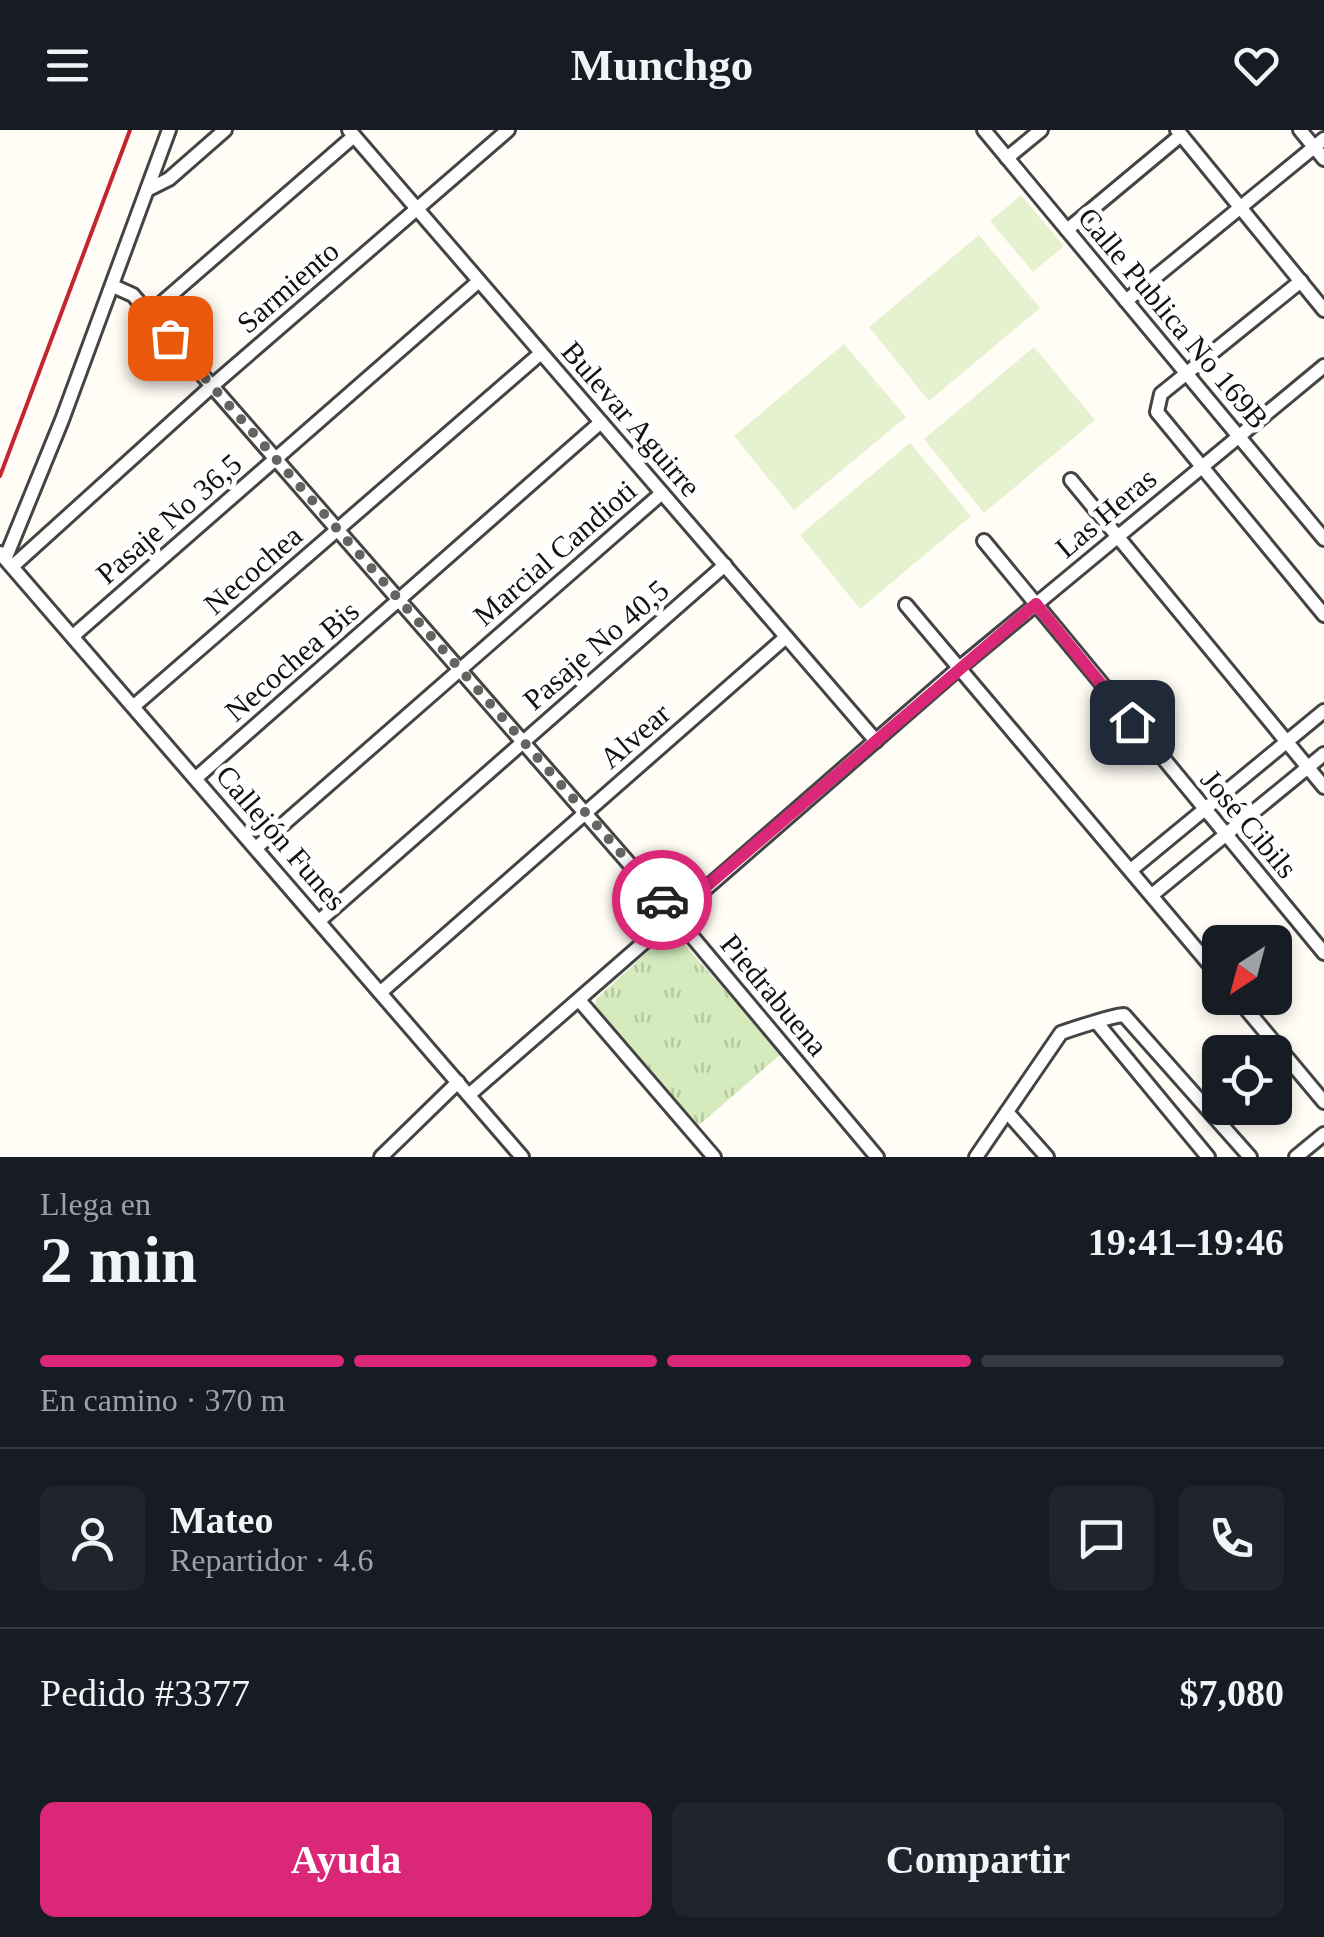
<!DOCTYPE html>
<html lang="es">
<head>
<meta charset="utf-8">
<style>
  :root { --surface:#171b24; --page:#20242c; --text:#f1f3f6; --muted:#9ea1a6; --line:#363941; --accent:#db2777 }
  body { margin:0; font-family:Georgia,serif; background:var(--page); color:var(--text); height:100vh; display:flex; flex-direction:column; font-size:38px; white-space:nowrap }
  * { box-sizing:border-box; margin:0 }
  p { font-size:32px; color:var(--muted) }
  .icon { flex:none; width:55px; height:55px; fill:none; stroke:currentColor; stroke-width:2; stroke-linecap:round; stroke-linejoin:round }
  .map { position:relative; height:1027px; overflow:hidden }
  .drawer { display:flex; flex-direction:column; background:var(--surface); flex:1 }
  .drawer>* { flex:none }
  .needle { width:65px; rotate:216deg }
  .buttons { position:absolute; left:1202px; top:795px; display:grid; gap:20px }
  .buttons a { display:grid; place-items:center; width:90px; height:90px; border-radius:15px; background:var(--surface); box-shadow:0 5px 15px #0003; font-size:50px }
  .pin { position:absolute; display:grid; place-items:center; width:85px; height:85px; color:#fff; margin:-42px; border-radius:20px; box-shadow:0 5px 15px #0006 }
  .courier { position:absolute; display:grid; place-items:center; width:100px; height:100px; margin:-50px; border:8px solid #db2777; border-radius:50%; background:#fff; color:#222; box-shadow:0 2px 12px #0007 }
  .summary em { font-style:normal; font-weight:800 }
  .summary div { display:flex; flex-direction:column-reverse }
  .summary { display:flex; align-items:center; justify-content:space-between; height:170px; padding:0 40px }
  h1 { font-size:65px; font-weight:800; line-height:75px }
  .bar { display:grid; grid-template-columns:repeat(4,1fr); gap:15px 10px; align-content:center; height:120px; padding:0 40px }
  .bar i { height:12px; border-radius:8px; background:var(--line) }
  .bar .selected { background:var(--accent) }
  .bar p { grid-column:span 4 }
  .line { display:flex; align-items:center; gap:25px; padding:0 40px; border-top:2px solid var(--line) }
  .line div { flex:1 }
  .round { display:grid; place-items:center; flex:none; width:105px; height:105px; border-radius:15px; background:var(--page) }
  .action { display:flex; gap:20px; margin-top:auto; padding:20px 40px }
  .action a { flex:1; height:115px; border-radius:15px; background:var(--accent); color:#fff; font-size:40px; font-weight:800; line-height:115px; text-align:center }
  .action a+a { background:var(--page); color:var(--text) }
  header { display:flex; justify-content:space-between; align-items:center; height:130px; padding:0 40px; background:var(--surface); font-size:45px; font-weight:800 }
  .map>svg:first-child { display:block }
</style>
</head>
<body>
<header><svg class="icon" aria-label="menu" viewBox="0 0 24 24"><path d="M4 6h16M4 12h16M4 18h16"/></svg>Munchgo<svg class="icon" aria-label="heart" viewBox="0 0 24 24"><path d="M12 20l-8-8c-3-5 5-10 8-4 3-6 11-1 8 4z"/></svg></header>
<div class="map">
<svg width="1324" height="1027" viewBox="0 0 1324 1027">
  <defs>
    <pattern id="grass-tufts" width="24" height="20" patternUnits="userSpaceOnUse" patternTransform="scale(2.5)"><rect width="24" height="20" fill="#d5ebbd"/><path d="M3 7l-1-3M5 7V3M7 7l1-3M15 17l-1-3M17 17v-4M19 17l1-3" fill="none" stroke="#b6c8a1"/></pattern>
  </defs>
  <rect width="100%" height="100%" fill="#fffdf5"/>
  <path fill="url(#grass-tufts)" d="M675,804L781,924L698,996L595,879L596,869L666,805Z"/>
  <g fill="#e6f2cf">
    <path d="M1021,65L1064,116L1033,142L990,91Z"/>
    <path d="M979,105L1040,178L929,271L869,197Z"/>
    <path d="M844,214L906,287L794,380L734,306Z"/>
    <path d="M1034,217L1095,290L984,383L924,309Z"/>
    <path d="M910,313L971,386L860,479L800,405Z"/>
  </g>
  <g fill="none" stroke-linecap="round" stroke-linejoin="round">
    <g stroke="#444" stroke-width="18">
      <g id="minor">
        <path d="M349,0L876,611"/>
        <path d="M984,0L1324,409"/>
        <path d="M1177,0L1324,180"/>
        <path d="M1300,0L1324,29"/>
        <path d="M1007,28L1041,0"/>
        <path d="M147,60L169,49L225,0"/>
        <path d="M1067,100L1181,5"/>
        <path d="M1301,151L1161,264L1157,282L1324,485"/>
        <path d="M113,156L133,165L149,184L674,785L877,1027"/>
        <path d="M1126,171L1324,9"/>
        <path d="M149,184L354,6"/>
        <path d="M1071,350L1324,657"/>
        <path d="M984,411L1324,823"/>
        <path d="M0,423L522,1027"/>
        <path d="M6,427L62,290L169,0"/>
        <path d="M14,435L212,256L508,0"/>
        <path d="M906,475L1220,847"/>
        <path d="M73,506L479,151"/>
        <path d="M134,576L541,223"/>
        <path d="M196,648L601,292"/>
        <path d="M256,718L662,363"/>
        <path d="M1131,740L1324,581"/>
        <path d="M1152,765L1324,624"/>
        <path d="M319,791L725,435"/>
        <path d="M381,862L786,507"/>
        <path d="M1237,868L1324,972"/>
        <path d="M579,870L714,1027"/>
        <path d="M1098,894L1208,1027"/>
        <path d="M470,964L959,538L1324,236"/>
        <path d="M1007,982L1047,1027"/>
        <path d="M381,1027L458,952"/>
        <path d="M976,1027L1061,903C1072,899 1115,885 1124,885L1250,1027"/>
        <path d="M1296,1027L1324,1004"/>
      </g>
    </g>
    <use href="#minor" stroke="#fff" stroke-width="12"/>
    <path stroke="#c4262e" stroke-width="4" d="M0,346L130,0"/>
  </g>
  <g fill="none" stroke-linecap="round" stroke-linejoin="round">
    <path stroke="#646461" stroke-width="10" stroke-dasharray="0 18" d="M170,208L662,770"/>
    <path stroke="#db2777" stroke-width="12" d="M662,770L674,784L1036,474L1132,592"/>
  </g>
  <g text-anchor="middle" stroke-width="10" stroke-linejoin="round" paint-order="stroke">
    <g font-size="30" fill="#111" stroke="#fff">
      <text transform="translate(288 157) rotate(-41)" y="10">Sarmiento</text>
      <text transform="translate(1173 188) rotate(50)" y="10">Calle Publica No 169B</text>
      <text transform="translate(631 289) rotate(49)" y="10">Bulevar Aguirre</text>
      <text transform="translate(1106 383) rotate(-40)" y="10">Las Heras</text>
      <text transform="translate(169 389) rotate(-41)" y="10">Pasaje No 36,5</text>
      <text transform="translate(555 423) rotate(-41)" y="10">Marcial Candioti</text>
      <text transform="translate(253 440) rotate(-41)" y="10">Necochea</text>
      <text transform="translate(596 515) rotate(-41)" y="10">Pasaje No 40,5</text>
      <text transform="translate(292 531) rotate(-41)" y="10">Necochea Bis</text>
      <text transform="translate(635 606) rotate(-41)" y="10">Alvear</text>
      <text transform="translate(1249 694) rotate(50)" y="10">José Cibils</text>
      <text transform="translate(281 708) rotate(49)" y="10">Callejón Funes</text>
      <text transform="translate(774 865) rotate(50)" y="10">Piedrabuena</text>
    </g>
  </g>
</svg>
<div class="buttons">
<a><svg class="needle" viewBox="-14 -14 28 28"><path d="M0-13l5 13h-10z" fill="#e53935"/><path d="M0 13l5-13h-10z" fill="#9ea1a6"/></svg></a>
<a><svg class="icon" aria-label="locate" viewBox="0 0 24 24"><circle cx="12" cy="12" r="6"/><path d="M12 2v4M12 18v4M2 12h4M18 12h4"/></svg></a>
</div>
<div class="pin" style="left:170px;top:208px;background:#ea580c"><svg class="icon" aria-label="bag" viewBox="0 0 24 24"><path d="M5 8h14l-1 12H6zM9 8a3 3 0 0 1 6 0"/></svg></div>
<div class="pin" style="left:1132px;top:592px;background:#1f2937"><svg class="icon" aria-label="home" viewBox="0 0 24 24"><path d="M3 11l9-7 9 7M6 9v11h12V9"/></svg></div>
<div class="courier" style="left:662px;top:770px"><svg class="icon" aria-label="car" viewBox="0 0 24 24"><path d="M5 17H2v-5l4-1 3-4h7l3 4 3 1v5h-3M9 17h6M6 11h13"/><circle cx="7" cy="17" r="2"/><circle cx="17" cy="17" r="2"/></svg></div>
</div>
<section class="drawer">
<div class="summary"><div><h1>2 min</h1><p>Llega en</p></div><em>19:41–19:46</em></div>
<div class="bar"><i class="selected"></i><i class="selected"></i><i class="selected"></i><i></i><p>En camino · 370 m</p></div>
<div class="line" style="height:180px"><a class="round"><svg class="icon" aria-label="person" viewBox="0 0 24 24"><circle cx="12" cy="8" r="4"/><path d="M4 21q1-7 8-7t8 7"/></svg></a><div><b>Mateo</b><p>Repartidor · 4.6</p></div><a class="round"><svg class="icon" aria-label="chat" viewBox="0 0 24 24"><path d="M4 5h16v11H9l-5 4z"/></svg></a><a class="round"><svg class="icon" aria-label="phone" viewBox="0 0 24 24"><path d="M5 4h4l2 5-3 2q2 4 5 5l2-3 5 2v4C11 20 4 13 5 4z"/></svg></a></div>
<div class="line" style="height:130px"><div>Pedido #3377</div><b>$7,080</b></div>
<div class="action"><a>Ayuda</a><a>Compartir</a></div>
</section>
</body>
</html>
